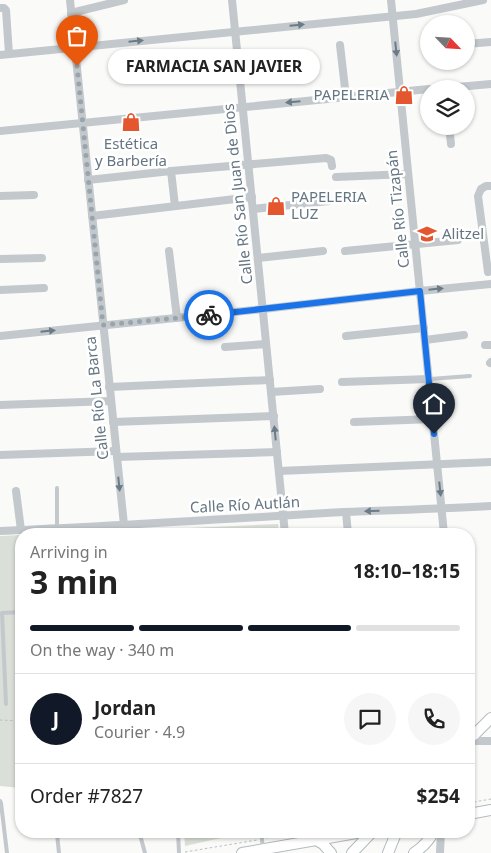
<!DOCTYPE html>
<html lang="en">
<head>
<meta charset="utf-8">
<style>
  :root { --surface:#fff; --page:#f6f6f6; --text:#222; --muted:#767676; --line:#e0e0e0; --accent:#111827 }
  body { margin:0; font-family:"Noto Sans",sans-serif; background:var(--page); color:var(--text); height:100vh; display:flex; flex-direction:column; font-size:19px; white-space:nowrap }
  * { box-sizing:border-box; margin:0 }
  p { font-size:16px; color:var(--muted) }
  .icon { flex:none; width:28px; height:28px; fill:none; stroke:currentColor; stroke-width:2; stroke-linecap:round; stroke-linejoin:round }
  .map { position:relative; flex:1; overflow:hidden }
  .details { position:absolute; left:15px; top:528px; width:460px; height:310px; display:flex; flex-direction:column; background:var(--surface); border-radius:20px; box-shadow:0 1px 4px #0004 }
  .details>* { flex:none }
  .needle { width:32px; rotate:115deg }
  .tools { position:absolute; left:420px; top:15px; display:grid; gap:10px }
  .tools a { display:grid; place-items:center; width:55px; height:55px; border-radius:50%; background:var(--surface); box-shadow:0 1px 4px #0004; font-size:25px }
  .pin { position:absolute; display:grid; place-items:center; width:42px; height:42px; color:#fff; margin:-51px -21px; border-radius:50% 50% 50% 0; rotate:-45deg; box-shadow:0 0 5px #0007 }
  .pin .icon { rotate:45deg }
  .courier { position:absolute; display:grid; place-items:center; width:50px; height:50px; margin:-25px; border:4px solid #1a73e8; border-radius:50%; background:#fff; color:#222; box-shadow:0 1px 6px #0007 }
  .bubble { position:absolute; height:35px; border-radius:18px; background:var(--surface); box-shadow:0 1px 4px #0004; font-size:16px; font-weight:700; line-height:35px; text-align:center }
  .overview em { font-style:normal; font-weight:700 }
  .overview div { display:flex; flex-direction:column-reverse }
  .overview { display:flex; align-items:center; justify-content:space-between; height:85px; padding:0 15px }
  h1 { font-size:32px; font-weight:700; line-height:38px }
  .bar { display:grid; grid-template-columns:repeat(4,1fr); gap:8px 5px; align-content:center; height:60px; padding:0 15px }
  .bar i { height:6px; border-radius:4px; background:var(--line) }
  .bar .selected { background:var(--accent) }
  .bar p { grid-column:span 4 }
  .line { display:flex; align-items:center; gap:12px; padding:0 15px; border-top:1px solid var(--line) }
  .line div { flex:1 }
  .round { display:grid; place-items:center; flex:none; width:52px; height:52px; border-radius:26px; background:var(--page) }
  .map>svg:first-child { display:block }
</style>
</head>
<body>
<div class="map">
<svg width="491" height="853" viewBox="0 0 491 853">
  <rect width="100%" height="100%" fill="#fafaf8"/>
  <g fill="#dadfd7">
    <path d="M278,524L279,534H59Z"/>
    <path d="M21,535V788L0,786V536Z"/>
    <path d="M184,831H252L185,846Z"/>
  </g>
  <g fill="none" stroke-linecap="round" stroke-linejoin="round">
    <g stroke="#b3babf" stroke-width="12">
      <g id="secondary">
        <path d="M469,738L475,734L491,718"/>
        <path d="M469,814L491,810"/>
        <path d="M316,840L323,844L331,853"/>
        <path d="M242,853L368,831"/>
        <path d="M352,853L373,831"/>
        <path d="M388,853L397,831"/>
        <path d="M414,853C423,847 429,841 434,831"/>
      </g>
    </g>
    <g stroke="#bbbfc2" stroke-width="1" stroke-dasharray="2.5 2.5" stroke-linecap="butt">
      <path d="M0,720L21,721"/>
      <path d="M469,803L491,799"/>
      <path d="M266,838L305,831"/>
      <path d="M185,852L257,840"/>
    </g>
    <g stroke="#c3c8cc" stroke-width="4">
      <path d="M430,379L470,376"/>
      <path d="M57,488V534"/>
      <path d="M6,704L2,613L21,612"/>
      <path d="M0,801L1,803L7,853"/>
      <path d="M139,831L145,853"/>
      <path d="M178,831L179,853"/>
      <path d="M261,831L263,849"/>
      <path d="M57,834L59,853"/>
    </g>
    <g stroke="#c3c8cc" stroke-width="8">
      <path d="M70,0L124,525"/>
      <path d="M232,0L285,534"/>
      <path d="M391,0L444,534"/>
      <path d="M0,8H4L6,10L9,54"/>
      <path d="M71,13L124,0"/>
      <path d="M466,44L491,42"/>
      <path d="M340,45L346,97"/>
      <path d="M0,55L416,14L483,0"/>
      <path d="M435,89L491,84"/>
      <path d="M449,126L451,144"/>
      <path d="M0,131L429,89"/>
      <path d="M171,171L175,206"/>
      <path d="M336,177L408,174"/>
      <path d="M88,180L171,171L326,158L331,160L332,166"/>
      <path d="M0,196L34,195"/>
      <path d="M253,209L329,201"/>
      <path d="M92,216L252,197"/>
      <path d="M169,251L177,318"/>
      <path d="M345,251L458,240"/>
      <path d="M258,258L323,251"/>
      <path d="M0,259L42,258"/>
      <path d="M488,272L478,196L481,189L486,186H491"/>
      <path d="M0,290L44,288"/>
      <path d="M0,336L263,309L420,291L491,284"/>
      <path d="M346,336L424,328"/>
      <path d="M425,340L464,335"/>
      <path d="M485,345H491"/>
      <path d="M225,347L266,344"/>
      <path d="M490,363L491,362"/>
      <path d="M342,382L429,379"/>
      <path d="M109,387L270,380"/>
      <path d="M271,392L320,389"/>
      <path d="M0,405L111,401"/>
      <path d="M113,422L274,416"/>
      <path d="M354,422L433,419"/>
      <path d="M0,455L116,451"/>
      <path d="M117,457L277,452"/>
      <path d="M279,471L491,462"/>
      <path d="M16,491L21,530"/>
      <path d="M346,512L348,534"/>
      <path d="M0,531C115,526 229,519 344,512C393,510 442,509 491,506"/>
      <path d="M469,741H491"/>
      <path d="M440,853L441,831"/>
    </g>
    <use href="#secondary" stroke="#fff" stroke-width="10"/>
  </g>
  <defs><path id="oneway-solid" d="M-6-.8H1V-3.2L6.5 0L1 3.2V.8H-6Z" transform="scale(1.25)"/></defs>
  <g fill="#6a7a87">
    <use href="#oneway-solid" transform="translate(297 25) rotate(-5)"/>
    <use href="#oneway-solid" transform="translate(136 41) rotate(-6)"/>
    <use href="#oneway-solid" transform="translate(396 49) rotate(84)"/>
    <use href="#oneway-solid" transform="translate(293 102) rotate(175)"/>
    <use href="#oneway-solid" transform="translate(436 289) rotate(-6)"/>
    <use href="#oneway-solid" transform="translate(48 331) rotate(-6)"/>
    <use href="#oneway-solid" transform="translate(275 433) rotate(-96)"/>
    <use href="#oneway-solid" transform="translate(119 484) rotate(84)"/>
    <use href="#oneway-solid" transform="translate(440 489) rotate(84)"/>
    <use href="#oneway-solid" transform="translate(372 511) rotate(178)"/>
  </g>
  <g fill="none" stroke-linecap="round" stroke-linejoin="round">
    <path stroke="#99a4ac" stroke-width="5" stroke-dasharray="0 9" d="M77,66L103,325L209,315"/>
    <path stroke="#1a73e8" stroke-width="6" d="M209,315L420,291L434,434"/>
  </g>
  <defs>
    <g id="shop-bare" transform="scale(1.5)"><path d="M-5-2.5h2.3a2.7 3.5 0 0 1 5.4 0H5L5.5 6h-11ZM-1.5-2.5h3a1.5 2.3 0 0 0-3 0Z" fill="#e4572e" stroke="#fff" stroke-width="2.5" paint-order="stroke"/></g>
    <g id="school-bare" transform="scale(1.5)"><path d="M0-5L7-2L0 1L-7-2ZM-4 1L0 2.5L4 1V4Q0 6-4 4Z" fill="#e4572e" stroke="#fff" stroke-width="2.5" paint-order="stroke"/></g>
  </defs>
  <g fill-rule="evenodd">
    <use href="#shop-bare" x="404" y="95"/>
    <use href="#shop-bare" x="131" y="122"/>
    <use href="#shop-bare" x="276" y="206"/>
    <use href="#school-bare" x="427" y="234"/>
  </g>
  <g text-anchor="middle" stroke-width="5" stroke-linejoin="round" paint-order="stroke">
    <g font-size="15" fill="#657683" stroke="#fff" text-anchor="start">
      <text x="389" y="100" text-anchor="end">PAPELERIA</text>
      <text x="131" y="149" text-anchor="middle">Estética<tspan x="131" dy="17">y Barbería</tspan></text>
      <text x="291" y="202">PAPELERIA<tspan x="291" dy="17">LUZ</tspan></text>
      <text x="442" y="239">Alitzel</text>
    </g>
    <g font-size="15" fill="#657683" stroke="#fff">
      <text transform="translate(238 194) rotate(-96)" y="5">Calle Río San Juan de Dios</text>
      <text transform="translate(398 209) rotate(-96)" y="5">Calle Río Tizapán</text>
      <text transform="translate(97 398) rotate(-96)" y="5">Calle Río La Barca</text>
      <text transform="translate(245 505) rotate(-3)" y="5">Calle Río Autlán</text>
    </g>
  </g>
</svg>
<div class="tools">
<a><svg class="needle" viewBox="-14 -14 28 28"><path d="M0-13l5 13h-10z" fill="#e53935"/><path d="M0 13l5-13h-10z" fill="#767676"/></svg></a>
<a><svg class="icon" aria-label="layers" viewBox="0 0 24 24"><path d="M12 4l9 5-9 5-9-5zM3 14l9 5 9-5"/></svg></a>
</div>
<div class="pin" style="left:77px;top:66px;background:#ea580c"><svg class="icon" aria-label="bag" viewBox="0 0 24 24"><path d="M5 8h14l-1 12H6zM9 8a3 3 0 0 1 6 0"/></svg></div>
<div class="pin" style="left:434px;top:434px;background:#1f2937"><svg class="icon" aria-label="home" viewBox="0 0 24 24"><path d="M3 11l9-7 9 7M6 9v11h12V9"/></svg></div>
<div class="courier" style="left:209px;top:315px"><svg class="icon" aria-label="bike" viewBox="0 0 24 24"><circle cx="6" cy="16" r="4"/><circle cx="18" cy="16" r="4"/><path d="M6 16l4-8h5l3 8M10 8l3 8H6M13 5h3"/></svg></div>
<div class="bubble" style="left:108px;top:49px;width:212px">FARMACIA SAN JAVIER</div>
<section class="details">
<div class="overview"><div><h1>3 min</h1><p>Arriving in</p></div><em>18:10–18:15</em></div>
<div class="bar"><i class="selected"></i><i class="selected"></i><i class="selected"></i><i></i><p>On the way · 340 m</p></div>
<div class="line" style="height:90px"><b class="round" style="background:var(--accent);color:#fff">J</b><div><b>Jordan</b><p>Courier · 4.9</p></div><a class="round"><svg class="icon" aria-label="chat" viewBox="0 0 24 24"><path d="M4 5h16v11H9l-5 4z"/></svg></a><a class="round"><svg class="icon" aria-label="phone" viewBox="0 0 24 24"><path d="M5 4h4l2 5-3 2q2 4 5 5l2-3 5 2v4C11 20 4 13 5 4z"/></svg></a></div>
<div class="line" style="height:65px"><div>Order #7827</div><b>$254</b></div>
</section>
</div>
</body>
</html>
